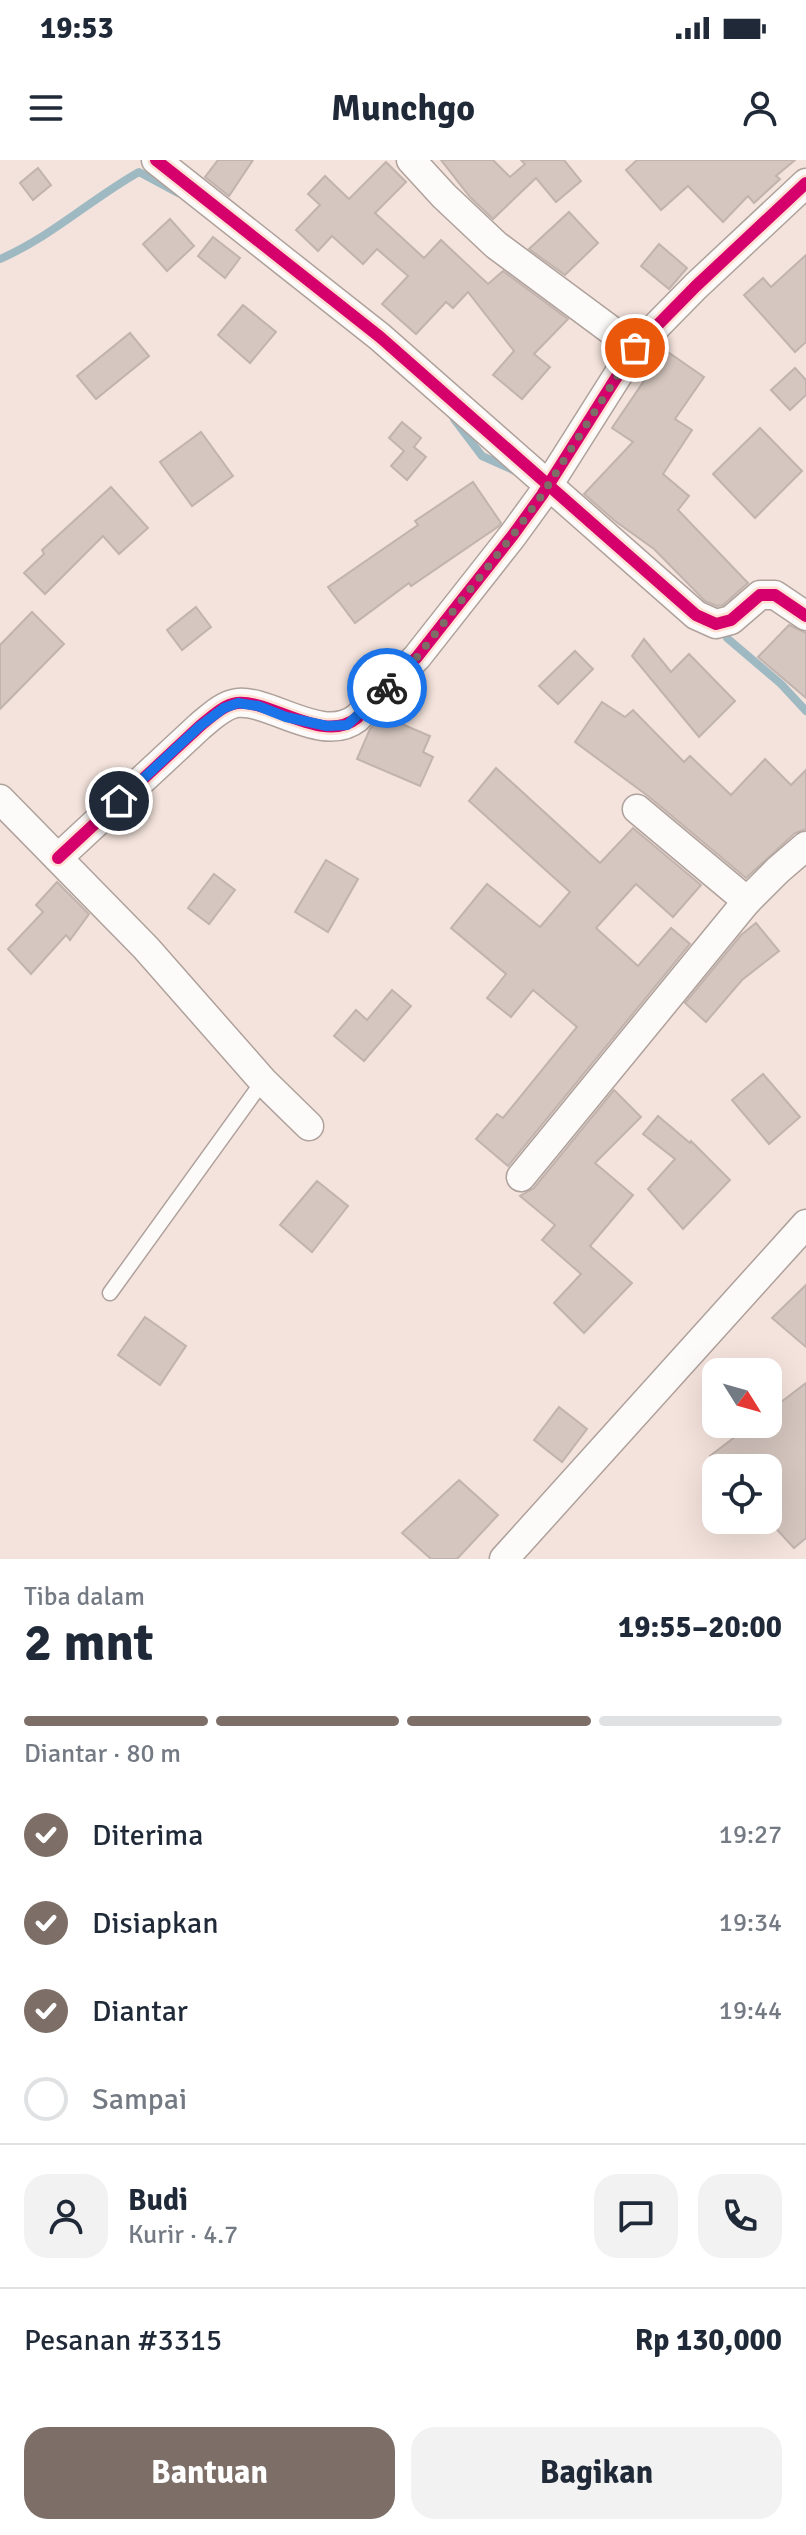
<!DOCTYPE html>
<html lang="id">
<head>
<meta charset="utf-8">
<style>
  :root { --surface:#fff; --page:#f2f2f3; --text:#1f2937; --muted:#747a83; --line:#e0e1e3; --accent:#7e6e68 }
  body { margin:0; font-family:Signika,sans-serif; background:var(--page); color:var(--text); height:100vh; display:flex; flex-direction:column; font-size:30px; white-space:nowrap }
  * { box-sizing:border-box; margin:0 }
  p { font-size:26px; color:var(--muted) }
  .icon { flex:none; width:44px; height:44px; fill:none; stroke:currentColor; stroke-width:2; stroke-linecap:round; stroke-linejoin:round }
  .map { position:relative; height:1399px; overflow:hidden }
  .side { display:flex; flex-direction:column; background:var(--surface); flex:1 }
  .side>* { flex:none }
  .needle { width:52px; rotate:127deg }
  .tools { position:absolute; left:702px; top:1198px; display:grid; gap:16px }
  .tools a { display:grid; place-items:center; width:80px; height:80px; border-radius:16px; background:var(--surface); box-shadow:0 8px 32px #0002; font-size:40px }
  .pin { position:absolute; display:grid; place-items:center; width:68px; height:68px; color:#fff; margin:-34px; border:4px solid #fff; border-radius:50%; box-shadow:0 2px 8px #0007 }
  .courier { position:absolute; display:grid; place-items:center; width:80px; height:80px; margin:-40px; border:6px solid #1a73e8; border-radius:50%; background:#fff; color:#222; box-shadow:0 2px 10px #0007 }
  .overview em { font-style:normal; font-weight:700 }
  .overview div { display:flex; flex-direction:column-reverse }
  .overview { display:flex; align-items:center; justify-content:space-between; height:136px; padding:0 24px }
  h1 { font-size:52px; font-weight:700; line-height:60px }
  .bar { display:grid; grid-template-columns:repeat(4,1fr); gap:12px 8px; align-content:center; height:96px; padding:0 24px }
  .bar i { height:10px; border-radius:6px; background:var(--line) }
  .bar .active { background:var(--accent) }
  .bar p { grid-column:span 4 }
  .line { display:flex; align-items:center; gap:20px; padding:0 24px; border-top:2px solid var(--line) }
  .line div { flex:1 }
  .round { display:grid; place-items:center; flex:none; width:84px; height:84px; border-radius:24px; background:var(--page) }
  ol { padding:0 24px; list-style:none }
  li { display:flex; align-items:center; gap:24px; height:88px }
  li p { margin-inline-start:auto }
  li .icon { padding:8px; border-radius:50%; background:var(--accent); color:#fff; stroke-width:4 }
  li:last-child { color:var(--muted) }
  li i { width:44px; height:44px; border:4px solid var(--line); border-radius:50% }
  .primary-button { display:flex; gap:16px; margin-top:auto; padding:16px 24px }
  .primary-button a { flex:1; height:92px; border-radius:24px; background:var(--accent); color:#fff; font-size:32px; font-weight:700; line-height:92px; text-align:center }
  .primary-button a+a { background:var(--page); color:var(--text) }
  .status { display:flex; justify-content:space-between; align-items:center; height:56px; padding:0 40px; background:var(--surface); direction:ltr }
  .status svg { height:22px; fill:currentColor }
  header { display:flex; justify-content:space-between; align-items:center; height:104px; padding:0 24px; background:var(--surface); font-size:36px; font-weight:700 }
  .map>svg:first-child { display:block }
</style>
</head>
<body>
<div class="status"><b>19:53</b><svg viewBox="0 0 49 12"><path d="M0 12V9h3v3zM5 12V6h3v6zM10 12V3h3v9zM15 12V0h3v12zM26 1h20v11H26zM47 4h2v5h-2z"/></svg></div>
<header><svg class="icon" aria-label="menu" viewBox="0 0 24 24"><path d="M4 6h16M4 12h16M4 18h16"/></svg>Munchgo<svg class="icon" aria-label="person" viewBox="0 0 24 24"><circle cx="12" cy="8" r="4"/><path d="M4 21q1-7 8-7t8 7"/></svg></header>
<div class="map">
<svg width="806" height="1399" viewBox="0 0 806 1399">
  <rect width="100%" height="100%" fill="#f4e3dc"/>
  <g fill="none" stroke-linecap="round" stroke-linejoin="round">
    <g stroke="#9eb9c2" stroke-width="8">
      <path d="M0,99C51,77 91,39 139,12L178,33"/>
      <path d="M454,259L482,296L515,311"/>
      <path d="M727,478L781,524L806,551"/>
    </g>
  </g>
  <g fill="#d5c6bf" stroke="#c1b3ad" stroke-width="2">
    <path d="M218,0H253L229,36L205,17Z"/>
    <path d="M441,0H493L510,17L525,4L521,0H564L581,21L556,42L536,18L493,59L470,37Z"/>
    <path d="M637,0H795L776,16L780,19L754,43L748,36L723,62L688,26L661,50L626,10Z"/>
    <path d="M386,2L406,22L375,53L424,98L441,80L488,124L503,111L568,159L534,194L550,207L522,239L493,215L514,191L468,132L453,148L446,142L416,174L382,144L408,116L377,89L363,104L332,76L318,91L296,70L320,45L308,34L325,16L349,39Z"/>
    <path d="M38,8L51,25L33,40L20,23Z"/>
    <path d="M569,52L598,83L565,115L529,89Z"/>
    <path d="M170,59L194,86L167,111L143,84Z"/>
    <path d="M213,77L240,98L225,118L198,96Z"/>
    <path d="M659,84L687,108L669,129L641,106Z"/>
    <path d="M806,95V182L795,192L744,135L763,118L771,127Z"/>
    <path d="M243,145L276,172L250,203L218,175Z"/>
    <path d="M130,173L149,196L96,239L77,216Z"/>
    <path d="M665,190L704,217L675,259L692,270L663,314L689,336L678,350L748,423L723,445L717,446L705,441L654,389L615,361L584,334L633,282L612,268Z"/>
    <path d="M795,208L806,220V235L790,250L771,230Z"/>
    <path d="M402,262L421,278L414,287L426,297L407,320L391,306L404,291L389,278Z"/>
    <path d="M760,268L802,311L755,358L713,314Z"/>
    <path d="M201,272L233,316L192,346L160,302Z"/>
    <path d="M473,322L501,363L499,366L411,426L409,423L355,463L328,427L418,365L415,361Z"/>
    <path d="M111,327L148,368L119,394L103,376L45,434L24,413L44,394L42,390Z"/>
    <path d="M196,447L211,467L182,490L167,470Z"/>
    <path d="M32,452L64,484L0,549V485Z"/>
    <path d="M789,465L806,473V538L758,497Z"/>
    <path d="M644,479L671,512L689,494L735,541L699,577L632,496Z"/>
    <path d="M575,491L593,509L558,544L539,526Z"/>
    <path d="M602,542L625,557L633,550L684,602L690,596L731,635L765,599L791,625L806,610V669L795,673L746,718L648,636L575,582Z"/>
    <path d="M383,556L430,576L423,592L433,597L420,626L357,599L370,569Z"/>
    <path d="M496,608L600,703L633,668L701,725L673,757L636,724L596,768L638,806L671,768L690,784L508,1006L476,979L497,954L503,958L577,867L533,830L511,857L487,838L506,814L451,768L487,724L540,767L570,732L469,641Z"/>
    <path d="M326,700L358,719L328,772L295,752Z"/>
    <path d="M214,714L235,730L209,764L188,748Z"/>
    <path d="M57,722L89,754L70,780L66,775L31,814L8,789L43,752L36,745Z"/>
    <path d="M756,763L779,791L742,820L706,862L685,843L741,775Z"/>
    <path d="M392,830L411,846L364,901L334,876L356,850L367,860Z"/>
    <path d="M763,914L800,957L769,984L732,940Z"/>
    <path d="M614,930L641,957L595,1003L633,1035L590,1086L632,1123L584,1173L554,1143L581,1114L542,1080L555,1065L520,1036L534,1028Z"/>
    <path d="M658,956L690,983L691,981L730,1020L683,1069L648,1029L675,999L643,974Z"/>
    <path d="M317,1021L348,1046L312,1092L280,1065Z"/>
    <path d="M806,1125V1187L772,1158Z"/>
    <path d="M145,1157L186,1186L160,1225L118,1195Z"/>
    <path d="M806,1223V1378L794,1388L768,1360V1308H721L710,1296L752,1264H768V1252Z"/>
    <path d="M559,1247L587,1269L562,1302L534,1280Z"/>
    <path d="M459,1320L498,1355L457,1399H431L402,1373Z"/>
  </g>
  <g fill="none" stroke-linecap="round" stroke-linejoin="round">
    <g stroke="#afa19b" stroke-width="17">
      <path id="service" d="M110,1133L263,921"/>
    </g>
    <g stroke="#afa19b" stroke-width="31">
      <g id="minor">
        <path d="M156,0L380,177L696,455L716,464L731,460L760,435H775L806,456"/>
        <path d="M411,0L444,36L496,85L635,188"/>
        <path d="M0,639L146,788L263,921L309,966"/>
        <path d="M637,649L747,741"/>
        <path d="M58,698L200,566C211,557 223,545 237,543C270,539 323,585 357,558L417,497L513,375L542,335L635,188L696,126L806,23"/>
        <path d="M521,1017L747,741L778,710L806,686"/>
        <path d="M504,1399L806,1064"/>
      </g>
    </g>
    <use href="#service" stroke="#fdfbfa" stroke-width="14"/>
    <use href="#minor" stroke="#fdfbfa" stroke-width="28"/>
    <g stroke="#fedfd2" stroke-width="17">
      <g id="cycleway">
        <path d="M156,0L380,177L696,455L716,464L731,460L760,435H775L806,456"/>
        <path d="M58,698L200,566C211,557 223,545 237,543C270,539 323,585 357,558L417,497L513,375L542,335L635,188L696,126L806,23"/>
      </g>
    </g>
    <use href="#cycleway" stroke="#d6006c" stroke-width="12"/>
  </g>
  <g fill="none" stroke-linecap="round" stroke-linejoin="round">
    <path stroke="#7e6e68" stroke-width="8" stroke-dasharray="0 14.4" d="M387,528L417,497L513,375L542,335L635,188"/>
    <path stroke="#1a73e8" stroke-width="10" d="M119,641L200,566L224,548L238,543L258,546L286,557L327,566L347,565L387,528"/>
  </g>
</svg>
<div class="tools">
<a><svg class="needle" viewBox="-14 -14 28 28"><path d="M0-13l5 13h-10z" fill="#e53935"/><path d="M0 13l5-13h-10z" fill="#747a83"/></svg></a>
<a><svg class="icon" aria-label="locate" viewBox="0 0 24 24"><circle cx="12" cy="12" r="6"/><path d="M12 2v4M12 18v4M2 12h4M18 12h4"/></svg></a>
</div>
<div class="pin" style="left:635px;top:188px;background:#ea580c"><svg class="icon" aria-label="bag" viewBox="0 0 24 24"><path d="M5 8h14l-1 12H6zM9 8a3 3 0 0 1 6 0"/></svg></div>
<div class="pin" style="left:119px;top:641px;background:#1f2937"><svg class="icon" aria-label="home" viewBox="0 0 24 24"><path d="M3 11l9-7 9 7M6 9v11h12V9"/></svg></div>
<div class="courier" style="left:387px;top:528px"><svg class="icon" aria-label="bike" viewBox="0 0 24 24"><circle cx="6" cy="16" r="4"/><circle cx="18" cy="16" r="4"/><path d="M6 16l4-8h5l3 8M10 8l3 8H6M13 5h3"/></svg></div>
</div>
<section class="side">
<div class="overview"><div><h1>2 mnt</h1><p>Tiba dalam</p></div><em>19:55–20:00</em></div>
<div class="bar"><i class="active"></i><i class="active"></i><i class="active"></i><i></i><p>Diantar · 80 m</p></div>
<ol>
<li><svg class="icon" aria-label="check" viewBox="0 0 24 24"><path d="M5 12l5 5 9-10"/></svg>Diterima<p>19:27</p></li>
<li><svg class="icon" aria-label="check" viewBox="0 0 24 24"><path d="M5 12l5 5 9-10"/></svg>Disiapkan<p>19:34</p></li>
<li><svg class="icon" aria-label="check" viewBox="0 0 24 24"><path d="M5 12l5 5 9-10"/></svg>Diantar<p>19:44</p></li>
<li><i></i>Sampai</li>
</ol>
<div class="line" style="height:144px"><a class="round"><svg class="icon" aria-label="person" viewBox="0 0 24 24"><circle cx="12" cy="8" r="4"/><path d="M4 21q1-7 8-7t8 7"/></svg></a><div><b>Budi</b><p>Kurir · 4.7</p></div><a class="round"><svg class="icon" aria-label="chat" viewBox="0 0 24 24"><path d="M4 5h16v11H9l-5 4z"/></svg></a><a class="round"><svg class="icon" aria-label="phone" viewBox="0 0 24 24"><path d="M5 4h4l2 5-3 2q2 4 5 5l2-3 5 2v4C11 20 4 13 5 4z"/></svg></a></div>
<div class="line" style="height:104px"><div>Pesanan #3315</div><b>Rp 130,000</b></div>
<div class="primary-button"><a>Bantuan</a><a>Bagikan</a></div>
</section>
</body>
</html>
